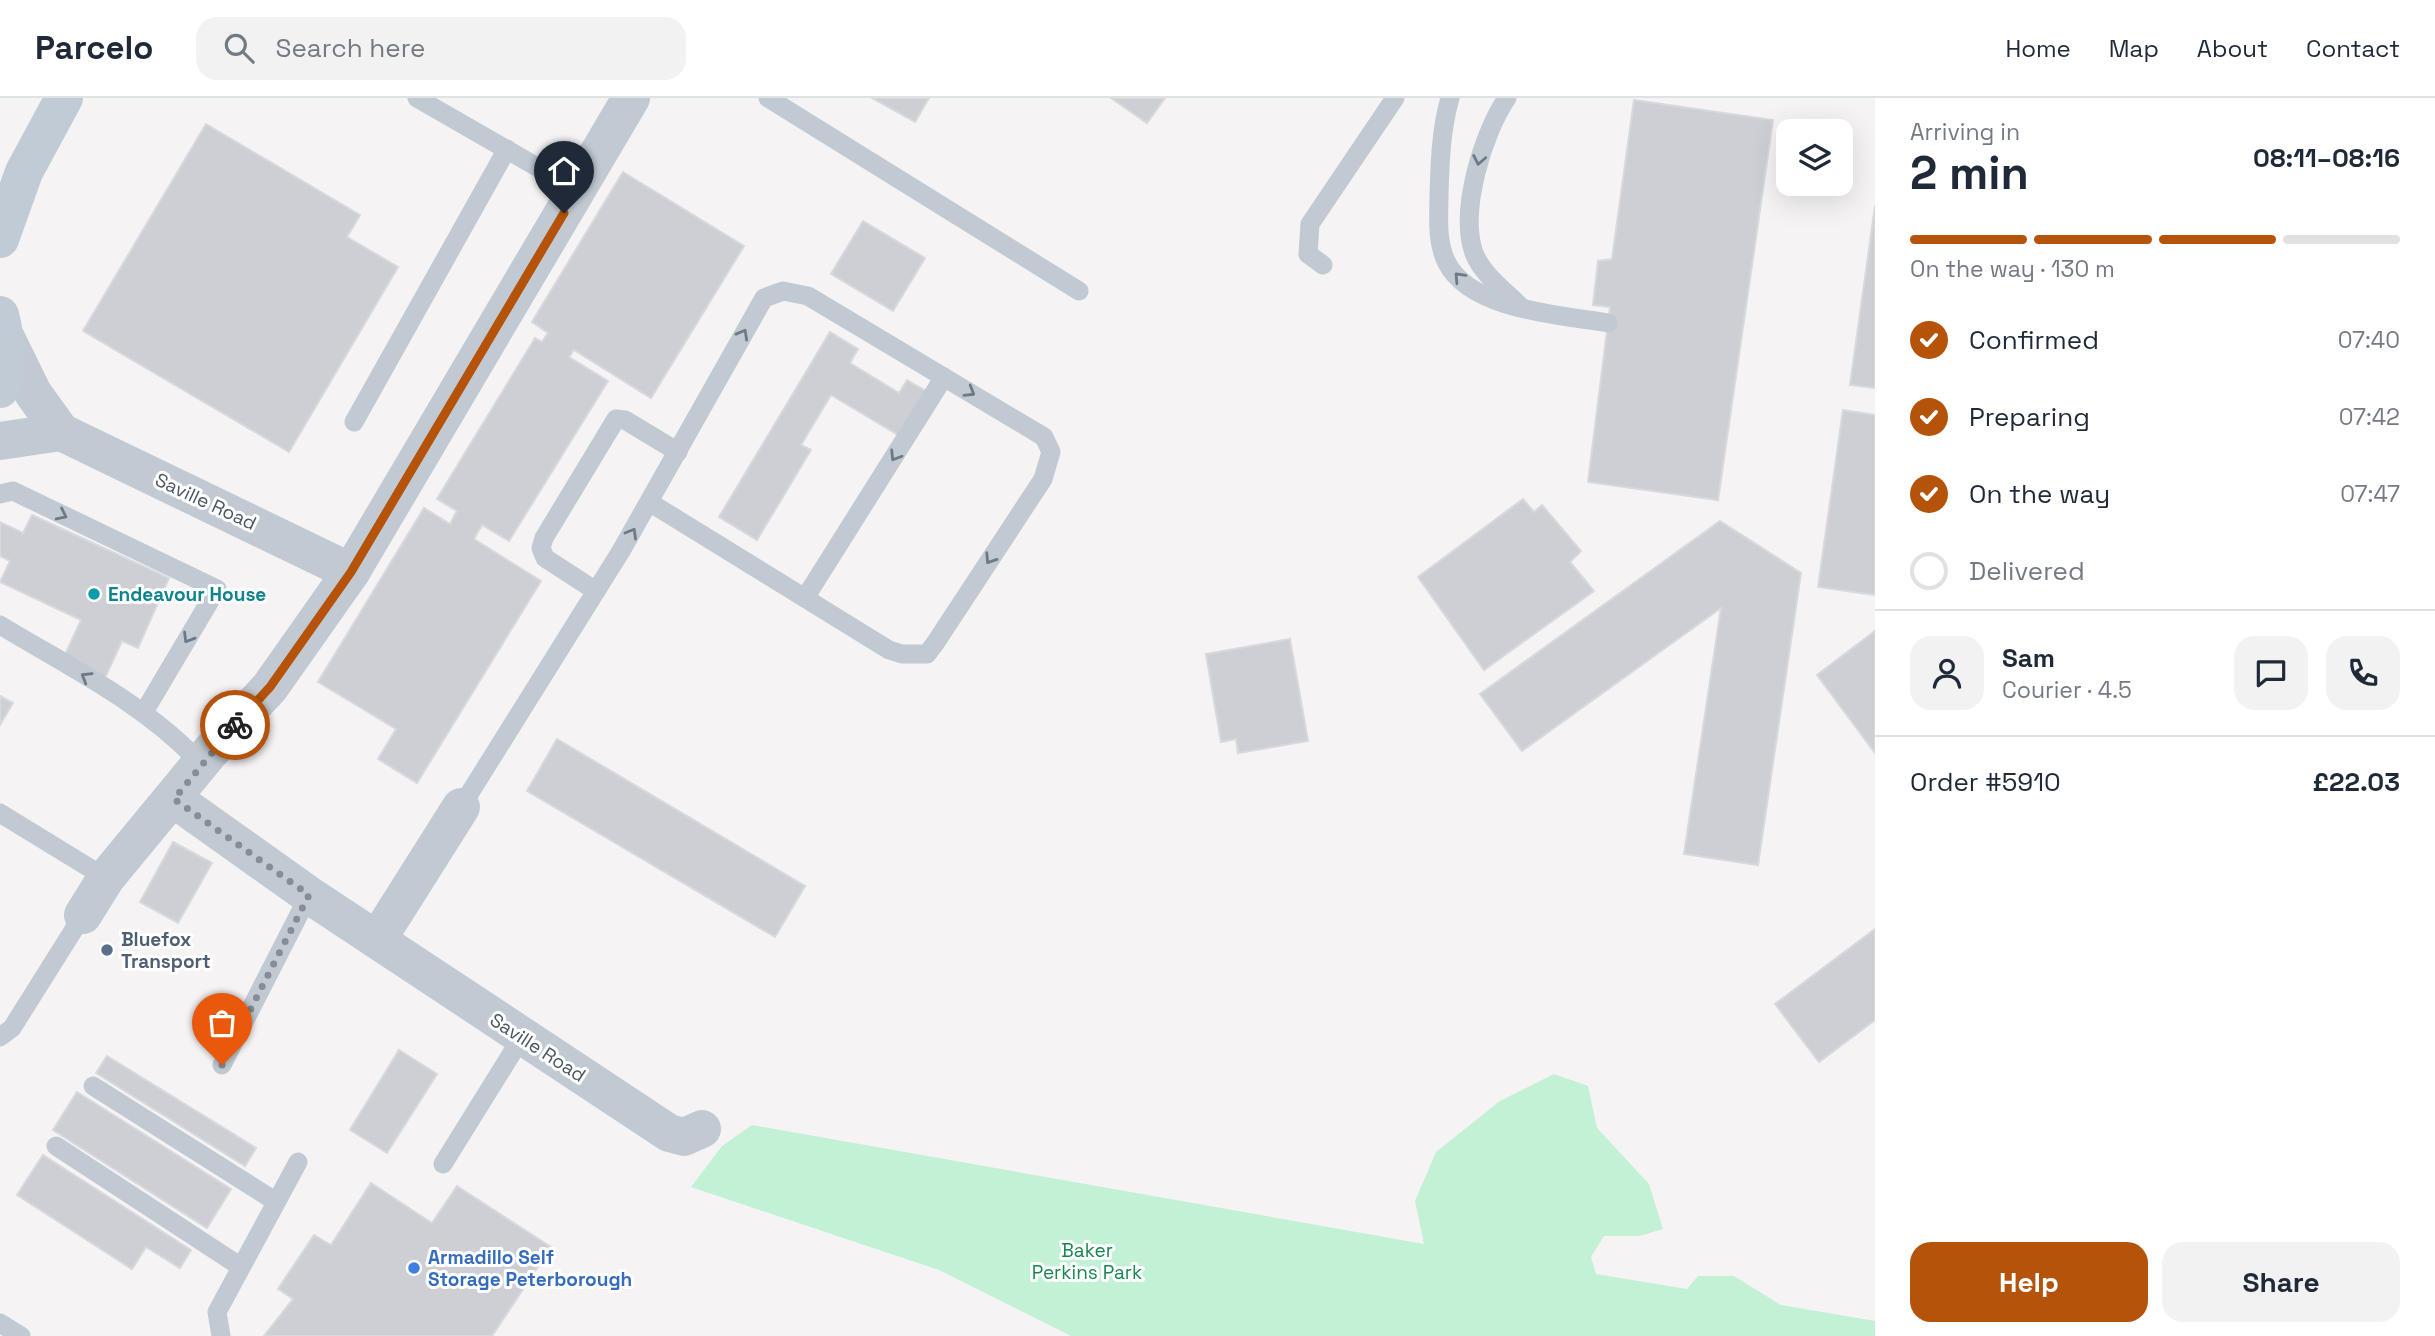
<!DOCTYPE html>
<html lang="en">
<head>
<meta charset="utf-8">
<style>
  :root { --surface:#fff; --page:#f2f2f3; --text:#1f2937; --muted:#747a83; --line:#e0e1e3; --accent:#b45309 }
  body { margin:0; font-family:"Space Grotesk",sans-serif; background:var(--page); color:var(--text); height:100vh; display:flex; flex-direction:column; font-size:26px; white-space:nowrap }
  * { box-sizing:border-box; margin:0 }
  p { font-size:23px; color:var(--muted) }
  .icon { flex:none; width:38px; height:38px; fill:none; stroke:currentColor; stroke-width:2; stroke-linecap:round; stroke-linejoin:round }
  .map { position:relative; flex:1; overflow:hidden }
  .side { display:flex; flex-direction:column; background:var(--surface); width:560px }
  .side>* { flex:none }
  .fabs { position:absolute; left:1776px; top:21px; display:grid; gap:14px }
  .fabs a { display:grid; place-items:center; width:77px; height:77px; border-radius:14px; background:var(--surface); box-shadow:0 7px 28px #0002; font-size:35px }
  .pin { position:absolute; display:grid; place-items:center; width:60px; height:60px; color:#fff; margin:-72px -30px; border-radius:50% 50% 50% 0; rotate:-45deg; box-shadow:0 0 7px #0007 }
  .pin .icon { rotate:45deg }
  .courier { position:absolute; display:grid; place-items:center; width:70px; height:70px; margin:-35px; border:5px solid #b45309; border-radius:50%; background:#fff; color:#222; box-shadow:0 2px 9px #0007 }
  .headline em { font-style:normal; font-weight:800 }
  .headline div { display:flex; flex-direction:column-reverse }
  .headline { display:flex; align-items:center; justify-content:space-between; height:119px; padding:0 35px }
  h1 { font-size:46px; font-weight:800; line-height:52px }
  .bar { display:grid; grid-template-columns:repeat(4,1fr); gap:10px 7px; align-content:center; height:84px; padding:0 35px }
  .bar i { height:9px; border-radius:5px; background:var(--line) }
  .bar .active { background:var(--accent) }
  .bar p { grid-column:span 4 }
  .line { display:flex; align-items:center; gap:18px; padding:0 35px; border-top:2px solid var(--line) }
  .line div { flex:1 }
  .round { display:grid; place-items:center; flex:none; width:74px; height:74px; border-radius:21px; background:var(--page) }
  ol { padding:0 35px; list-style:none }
  li { display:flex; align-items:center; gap:21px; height:77px }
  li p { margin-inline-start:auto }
  li .icon { padding:7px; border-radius:50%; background:var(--accent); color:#fff; stroke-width:4 }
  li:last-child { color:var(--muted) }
  li i { width:38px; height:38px; border:4px solid var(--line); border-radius:50% }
  .action { display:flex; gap:14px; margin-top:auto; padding:14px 35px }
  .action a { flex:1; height:80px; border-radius:21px; background:var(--accent); color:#fff; font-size:28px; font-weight:800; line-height:80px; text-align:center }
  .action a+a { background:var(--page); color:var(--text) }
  header { display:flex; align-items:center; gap:42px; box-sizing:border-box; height:98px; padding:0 35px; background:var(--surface); border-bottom:2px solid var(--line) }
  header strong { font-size:33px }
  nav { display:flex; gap:38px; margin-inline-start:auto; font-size:24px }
  .search { width:490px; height:63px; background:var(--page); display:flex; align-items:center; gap:18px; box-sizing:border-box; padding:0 24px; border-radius:21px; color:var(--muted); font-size:26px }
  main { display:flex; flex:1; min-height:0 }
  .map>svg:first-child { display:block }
</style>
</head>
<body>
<header>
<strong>Parcelo</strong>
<div class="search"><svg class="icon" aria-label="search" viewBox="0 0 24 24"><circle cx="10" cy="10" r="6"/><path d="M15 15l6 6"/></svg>Search here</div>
<nav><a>Home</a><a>Map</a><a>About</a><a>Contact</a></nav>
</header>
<main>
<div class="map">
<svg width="1875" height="1238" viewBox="0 0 1875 1238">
  <rect width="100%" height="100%" fill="#f5f3f3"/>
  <path fill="#c3f1d5" d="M1554,976L1588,988L1597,1030L1649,1086L1663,1131L1640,1138H1604L1591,1159L1596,1176L1687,1191L1698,1178H1734L1781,1207L1875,1223V1238H1071L939,1172L691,1089L722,1048L752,1027L1424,1146L1415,1103L1436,1054L1500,1003Z"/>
  <g fill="#cdcfd5" stroke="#d7d9de" stroke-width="2">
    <path d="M872,0H929L915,24Z"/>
    <path d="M1111,0H1165L1147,25Z"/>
    <path d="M1634,2L1773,22L1718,402L1588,384L1610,209L1593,207L1598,163L1612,161Z"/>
    <path d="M206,26L360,117L347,139L398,169L289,354L83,233Z"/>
    <path d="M623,74L744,148L651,300L574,252L569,259L608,283L509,443L482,427L474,441L541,483L417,685L378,661L396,631L318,584L424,410L450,426L457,413L437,401L535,240L542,244L548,235L532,224Z"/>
    <path d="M1875,108V290L1850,287Z"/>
    <path d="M863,123L925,160L893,213L831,176Z"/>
    <path d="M830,234L858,251L850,265L899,295L907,282L926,293L900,338L831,297L801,347L811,352L757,442L719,419Z"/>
    <path d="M1843,312L1875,317V497L1818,489Z"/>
    <path d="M1523,401L1534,414L1542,407L1581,453L1570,464L1594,493L1484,572L1418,479Z"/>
    <path d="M32,417L169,480L138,550L122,543L105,580L63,561L81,522L0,484L10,463L0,458V424L23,435Z"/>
    <path d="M1720,423L1801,475L1758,767L1684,756L1721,510L1522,653L1480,596Z"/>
    <path d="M1875,533V655L1817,577Z"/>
    <path d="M1290,541L1308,643L1238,655L1236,641L1221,644L1206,556Z"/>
    <path d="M0,598L13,605L0,627Z"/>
    <path d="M557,641L805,788L775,839L527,693Z"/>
    <path d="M173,744L212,765L178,825L140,804Z"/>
    <path d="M1875,831V922L1819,964L1775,906Z"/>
    <path d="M399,952L437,976L387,1055L350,1032Z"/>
    <path d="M107,958L256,1050L245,1068L96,975Z"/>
    <path d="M77,994L231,1091L207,1130L53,1032Z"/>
    <path d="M43,1057L191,1152L180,1170L146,1149L132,1171L17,1097Z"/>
    <path d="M371,1085L432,1125L457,1088L551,1149L492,1238H264L293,1201L278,1191L314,1137L331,1147Z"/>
  </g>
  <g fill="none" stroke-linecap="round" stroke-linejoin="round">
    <g stroke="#c1cad2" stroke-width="19">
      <path d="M417,0L577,92"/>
      <path d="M768,0L1079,193"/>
      <path d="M1450,0C1441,31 1440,64 1439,96C1439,118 1436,144 1447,165C1471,212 1561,217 1608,225"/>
      <path d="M1507,0C1483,35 1459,113 1474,155C1482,176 1504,192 1519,207"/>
      <path d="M1323,167L1308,156L1310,126L1395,0"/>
      <path d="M354,324L507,51"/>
      <path d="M0,396L13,393L217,491L144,614"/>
      <path d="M596,493L545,460L541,450L544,440L616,321L625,322L678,354"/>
      <path d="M805,500L944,279"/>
      <path d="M0,527C69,569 146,606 201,666"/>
      <path d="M461,709L621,453L764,200L783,193L808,198L1044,339L1051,354L1043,381L936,544L927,556H902L889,552L649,404"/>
      <path d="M0,715L106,780"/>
      <path d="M0,939L12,930L83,817"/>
      <path d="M222,967L309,797"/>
      <path d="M93,988L275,1103"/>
      <path d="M56,1048L241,1169"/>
      <path d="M443,1066L522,939"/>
      <path d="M0,1225L21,1238"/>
      <path d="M221,1238L217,1214L298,1064"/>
    </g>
    <g stroke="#c1cad2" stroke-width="38">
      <path d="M6,240L33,295L61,334L351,474"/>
      <path d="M0,343L61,334"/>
      <path d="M174,701L309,797L669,1035L684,1039L702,1031"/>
      <path d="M83,817L106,780L210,654L270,589L351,474L631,0"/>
      <path d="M377,842L461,709"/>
    </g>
    <g stroke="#c1cbd6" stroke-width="38">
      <path d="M0,141L24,74L64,0"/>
      <path d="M0,217C7,243 8,266 0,291"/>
    </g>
  </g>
  <defs><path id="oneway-chevron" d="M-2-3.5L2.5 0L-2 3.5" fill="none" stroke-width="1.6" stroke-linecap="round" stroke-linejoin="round" transform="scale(1.75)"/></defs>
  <g stroke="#6e7983">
    <use href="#oneway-chevron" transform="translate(1479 62) rotate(101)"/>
    <use href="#oneway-chevron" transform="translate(1459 179) rotate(-133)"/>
    <use href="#oneway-chevron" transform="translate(743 236) rotate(-61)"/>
    <use href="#oneway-chevron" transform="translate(970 294) rotate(31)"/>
    <use href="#oneway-chevron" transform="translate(895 358) rotate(122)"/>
    <use href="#oneway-chevron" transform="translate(62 417) rotate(26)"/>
    <use href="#oneway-chevron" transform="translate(632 435) rotate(-60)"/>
    <use href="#oneway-chevron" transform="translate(990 461) rotate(123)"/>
    <use href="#oneway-chevron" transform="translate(188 540) rotate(121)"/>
    <use href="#oneway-chevron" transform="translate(86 579) rotate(-149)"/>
  </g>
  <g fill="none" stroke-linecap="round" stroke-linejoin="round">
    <path stroke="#868d94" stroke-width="7" stroke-dasharray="0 12.6" d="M222,967L309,797L174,701L235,627"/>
    <path stroke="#b45309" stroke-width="9" d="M235,627L270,589L351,474L564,115"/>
  </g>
  <circle fill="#0f9aa8" stroke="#fff" stroke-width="2.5" cx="94" cy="496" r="7"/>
  <circle fill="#5c6f8a" stroke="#fff" stroke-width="2.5" cx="107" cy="852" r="7"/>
  <circle fill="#3f7fe0" stroke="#fff" stroke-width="2.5" cx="414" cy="1170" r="7"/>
  <g text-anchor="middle" stroke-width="6" stroke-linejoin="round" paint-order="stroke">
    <g font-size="19" fill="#4a5661" stroke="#fff">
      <text transform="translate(206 403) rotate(25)" y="7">Saville Road</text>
      <text transform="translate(538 949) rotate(33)" y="7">Saville Road</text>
    </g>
    <g font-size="19" font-weight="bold" fill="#0d838f" stroke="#fff" text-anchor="start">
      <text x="108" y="503">Endeavour House</text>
    </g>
    <g font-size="19" font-weight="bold" fill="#4e5e75" stroke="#fff" text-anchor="start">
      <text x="121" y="848">Bluefox<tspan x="121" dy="22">Transport</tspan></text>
    </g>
    <g font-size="19" fill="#17864f" stroke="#fff">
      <text x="1087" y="1159">Baker<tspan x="1087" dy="22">Perkins Park</tspan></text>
    </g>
    <g font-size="19" font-weight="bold" fill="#366cbe" stroke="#fff" text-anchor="start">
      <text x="428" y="1166">Armadillo Self<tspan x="428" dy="22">Storage Peterborough</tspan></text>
    </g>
  </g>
</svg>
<div class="fabs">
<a><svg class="icon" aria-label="layers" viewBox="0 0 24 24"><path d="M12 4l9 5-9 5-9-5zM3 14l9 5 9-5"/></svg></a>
</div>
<div class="pin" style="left:222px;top:967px;background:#ea580c"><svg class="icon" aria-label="bag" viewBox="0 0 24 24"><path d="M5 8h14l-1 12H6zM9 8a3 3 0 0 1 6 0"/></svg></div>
<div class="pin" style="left:564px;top:115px;background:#1f2937"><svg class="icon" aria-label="home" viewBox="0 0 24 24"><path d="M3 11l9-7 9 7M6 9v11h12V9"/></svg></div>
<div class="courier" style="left:235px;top:627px"><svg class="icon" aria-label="bike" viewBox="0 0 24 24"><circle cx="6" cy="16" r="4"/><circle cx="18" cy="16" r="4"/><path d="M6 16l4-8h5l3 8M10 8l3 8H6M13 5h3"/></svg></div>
</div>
<section class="side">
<div class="headline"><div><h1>2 min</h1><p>Arriving in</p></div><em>08:11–08:16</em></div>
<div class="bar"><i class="active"></i><i class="active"></i><i class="active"></i><i></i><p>On the way · 130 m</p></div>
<ol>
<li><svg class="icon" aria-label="check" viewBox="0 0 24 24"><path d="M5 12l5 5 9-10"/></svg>Confirmed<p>07:40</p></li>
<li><svg class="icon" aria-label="check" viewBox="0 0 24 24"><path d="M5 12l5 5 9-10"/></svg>Preparing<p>07:42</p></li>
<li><svg class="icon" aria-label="check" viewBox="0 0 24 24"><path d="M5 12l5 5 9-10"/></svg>On the way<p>07:47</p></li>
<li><i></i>Delivered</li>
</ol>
<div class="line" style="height:126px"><a class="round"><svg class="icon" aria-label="person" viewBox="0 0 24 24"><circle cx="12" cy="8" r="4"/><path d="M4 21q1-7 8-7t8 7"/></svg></a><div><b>Sam</b><p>Courier · 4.5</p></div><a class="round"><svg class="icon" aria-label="chat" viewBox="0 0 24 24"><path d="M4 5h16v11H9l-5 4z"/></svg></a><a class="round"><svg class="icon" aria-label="phone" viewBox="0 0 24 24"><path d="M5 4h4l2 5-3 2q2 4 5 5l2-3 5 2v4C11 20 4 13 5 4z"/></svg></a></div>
<div class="line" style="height:91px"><div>Order #5910</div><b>£22.03</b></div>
<div class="action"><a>Help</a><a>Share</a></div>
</section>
</main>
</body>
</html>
